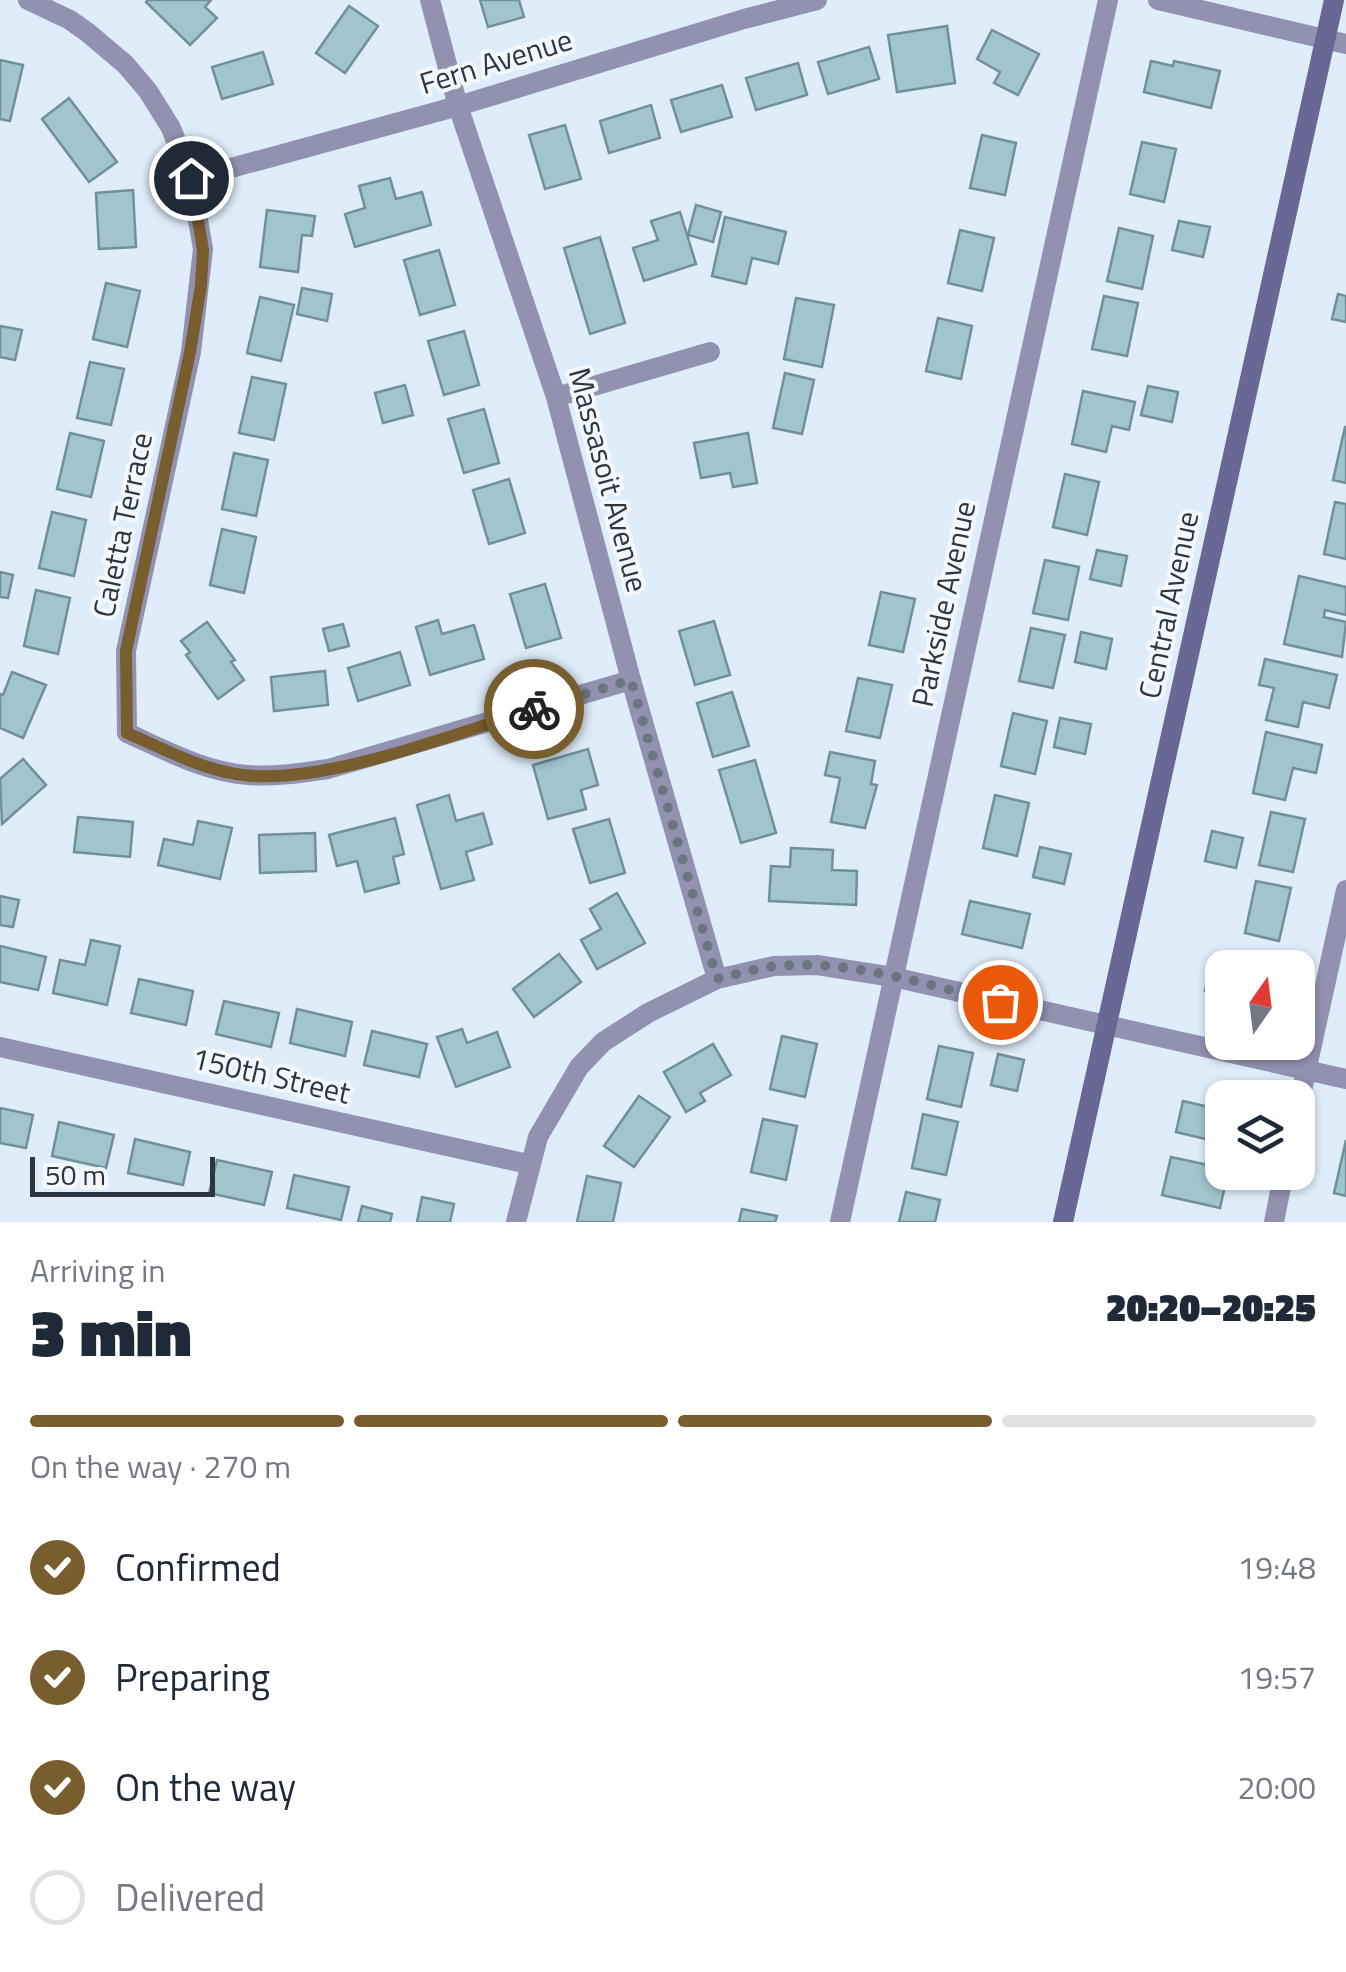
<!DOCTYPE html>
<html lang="en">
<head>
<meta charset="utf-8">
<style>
  :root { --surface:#fff; --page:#f6f6f7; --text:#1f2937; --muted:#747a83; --line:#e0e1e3; --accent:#785d2f }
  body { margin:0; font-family:"Titillium Web",sans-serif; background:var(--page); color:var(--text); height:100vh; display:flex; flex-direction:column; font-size:38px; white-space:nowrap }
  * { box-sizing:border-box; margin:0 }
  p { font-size:32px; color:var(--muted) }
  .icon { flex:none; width:55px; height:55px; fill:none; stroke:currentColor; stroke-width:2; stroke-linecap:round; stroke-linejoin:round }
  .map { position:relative; height:1222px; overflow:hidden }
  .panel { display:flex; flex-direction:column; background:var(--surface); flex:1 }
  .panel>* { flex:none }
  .needle { width:65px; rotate:14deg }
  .buttons { position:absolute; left:1205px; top:950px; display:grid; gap:20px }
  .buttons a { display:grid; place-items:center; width:110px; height:110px; border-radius:20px; background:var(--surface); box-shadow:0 2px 8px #0004; font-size:50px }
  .scale { position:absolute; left:30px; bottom:25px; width:185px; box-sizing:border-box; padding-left:10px; border:5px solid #2d353e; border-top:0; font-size:28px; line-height:35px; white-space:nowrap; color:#2d353e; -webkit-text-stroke:8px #f4f8fd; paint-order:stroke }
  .pin { position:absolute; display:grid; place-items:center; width:85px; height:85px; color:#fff; margin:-42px; border:5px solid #fff; border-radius:50%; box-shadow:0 2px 10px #0007 }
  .courier { position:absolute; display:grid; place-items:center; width:100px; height:100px; margin:-50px; border:8px solid #785d2f; border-radius:50%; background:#fff; color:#222; box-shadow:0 2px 12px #0007 }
  .headline em { font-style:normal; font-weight:800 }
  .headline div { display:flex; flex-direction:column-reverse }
  .headline { display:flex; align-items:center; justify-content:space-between; height:170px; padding:0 30px }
  h1 { font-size:65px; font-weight:800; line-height:75px }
  .bar { display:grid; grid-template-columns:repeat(4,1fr); gap:15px 10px; align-content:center; height:120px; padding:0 30px }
  .bar i { height:12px; border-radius:8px; background:var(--line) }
  .bar .selected { background:var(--accent) }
  .bar p { grid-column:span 4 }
  ol { padding:0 30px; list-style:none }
  li { display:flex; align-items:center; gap:30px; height:110px }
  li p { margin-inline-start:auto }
  li .icon { padding:10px; border-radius:50%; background:var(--accent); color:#fff; stroke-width:4 }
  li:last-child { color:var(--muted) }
  li i { width:55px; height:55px; border:5px solid var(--line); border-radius:50% }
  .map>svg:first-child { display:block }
</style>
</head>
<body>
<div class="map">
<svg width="1346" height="1222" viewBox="0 0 1346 1222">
  <rect width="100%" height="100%" fill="#dfecfa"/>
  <g fill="#a2c4ce" stroke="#70919a" stroke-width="2.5">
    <path d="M148,0H211L205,7L217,18L190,45L146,2Z"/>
    <path d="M480,0H519L524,17L488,27Z"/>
    <path d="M349,6L378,26L345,73L316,53Z"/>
    <path d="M947,26L955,83L897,92L888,35Z"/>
    <path d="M992,30L1039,54L1018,95L994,83L1000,72L977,59Z"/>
    <path d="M869,47L879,79L828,94L818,62Z"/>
    <path d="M263,52L273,84L222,99L212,67Z"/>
    <path d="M0,60L23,65L10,121L0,119Z"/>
    <path d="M1151,61L1173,66L1174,61L1220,71L1211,108L1144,92Z"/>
    <path d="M798,63L807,95L756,110L746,78Z"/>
    <path d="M722,85L732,117L681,132L671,100Z"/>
    <path d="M69,98L117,162L89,182L42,119Z"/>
    <path d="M651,105L660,138L609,153L600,121Z"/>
    <path d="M565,125L581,179L545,189L529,135Z"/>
    <path d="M982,135L1016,143L1005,195L970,188Z"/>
    <path d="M1142,142L1176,149L1164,202L1130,194Z"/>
    <path d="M390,178L396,199L422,192L431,225L355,247L345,214L365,208L359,186Z"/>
    <path d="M133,190L136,247L99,249L96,193Z"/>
    <path d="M696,205L721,212L713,242L688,235Z"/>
    <path d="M267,210L315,216L312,236L302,235L298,272L260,267Z"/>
    <path d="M680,212L696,264L644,281L633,248L658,240L651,221Z"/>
    <path d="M725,217L786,232L778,264L752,258L746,284L712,276Z"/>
    <path d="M1179,221L1210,227L1203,257L1172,250Z"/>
    <path d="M1119,228L1153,236L1142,289L1107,281Z"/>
    <path d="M960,230L994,238L982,291L948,283Z"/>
    <path d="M600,237L625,323L590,334L564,248Z"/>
    <path d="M439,250L455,305L420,315L404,260Z"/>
    <path d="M106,283L140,291L127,347L93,339Z"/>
    <path d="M302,288L332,294L327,321L297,314Z"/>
    <path d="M1338,294L1346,296V322L1332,319Z"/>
    <path d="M1104,296L1138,303L1127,356L1092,349Z"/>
    <path d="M260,297L294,305L281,361L247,353Z"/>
    <path d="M796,298L834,305L822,367L784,359Z"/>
    <path d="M938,318L972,326L961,379L926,371Z"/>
    <path d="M0,326L22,330L15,360L0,357Z"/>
    <path d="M464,331L479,385L444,395L428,341Z"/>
    <path d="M90,362L124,369L111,425L77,418Z"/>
    <path d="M785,373L814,380L802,434L773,428Z"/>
    <path d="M252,377L286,384L274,440L239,433Z"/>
    <path d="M405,385L413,415L383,423L375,393Z"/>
    <path d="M1148,386L1178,392L1172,422L1141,415Z"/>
    <path d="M1083,391L1135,402L1129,430L1112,426L1106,452L1072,444Z"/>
    <path d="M484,409L499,463L464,473L448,419Z"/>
    <path d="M1345,427H1346V483L1333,480Z"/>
    <path d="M70,433L104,441L91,497L57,489Z"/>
    <path d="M748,433L757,483L733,487L730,473L701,478L694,443Z"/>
    <path d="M234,453L268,460L256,516L222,509Z"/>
    <path d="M1065,474L1099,482L1087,535L1053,527Z"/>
    <path d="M509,479L525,533L489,544L473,490Z"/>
    <path d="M1335,502L1346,504V559L1324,554Z"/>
    <path d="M52,512L86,520L74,576L39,568Z"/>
    <path d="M222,529L256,537L244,593L210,585Z"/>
    <path d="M1097,550L1127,556L1121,586L1090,579Z"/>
    <path d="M1045,560L1079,567L1068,620L1033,613Z"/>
    <path d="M0,572L13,575L8,598L0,597Z"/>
    <path d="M1299,576L1346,587V615L1325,610L1324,617L1346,622L1342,657L1284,644Z"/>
    <path d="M545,584L561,638L526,648L510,594Z"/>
    <path d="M36,590L70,598L58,654L24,646Z"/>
    <path d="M881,592L915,599L903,652L869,645Z"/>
    <path d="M438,620L442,634L474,625L484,659L430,675L416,627Z"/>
    <path d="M714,621L730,675L695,685L679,631Z"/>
    <path d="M207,622L235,660L231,662L244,680L218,699L186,655L190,652L181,641Z"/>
    <path d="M343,624L349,646L329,651L323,629Z"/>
    <path d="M1031,628L1065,635L1053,688L1019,681Z"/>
    <path d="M1081,632L1112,639L1106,669L1075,662Z"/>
    <path d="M400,652L410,685L358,701L348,668Z"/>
    <path d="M1265,659L1337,675L1329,708L1303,702L1298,727L1266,720L1274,688L1259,685Z"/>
    <path d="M325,671L328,705L274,711L271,677Z"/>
    <path d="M12,672L46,685L23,738L0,728V694L3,695Z"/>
    <path d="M858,678L892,685L880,738L846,731Z"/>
    <path d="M732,692L749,746L713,757L697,703Z"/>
    <path d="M1013,713L1047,721L1035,774L1001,766Z"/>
    <path d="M1060,718L1091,724L1085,754L1054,747Z"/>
    <path d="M1266,732L1322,745L1316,773L1293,768L1285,800L1253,793Z"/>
    <path d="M588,749L598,785L581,790L586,809L548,819L533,765Z"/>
    <path d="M830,752L875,761L871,784L877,785L865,828L831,822L840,778L825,775Z"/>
    <path d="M23,759L46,785L2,824L0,779Z"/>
    <path d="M755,760L776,833L741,843L719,770Z"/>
    <path d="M449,795L456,821L483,813L492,844L466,852L474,880L441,889L417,805Z"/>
    <path d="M995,795L1029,803L1017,856L983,848Z"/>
    <path d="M1271,812L1305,819L1293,872L1259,865Z"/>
    <path d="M78,817L133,822L130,857L74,852Z"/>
    <path d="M395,818L404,854L393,857L399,883L365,892L357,861L337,866L329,835Z"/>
    <path d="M609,819L625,873L590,883L573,829Z"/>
    <path d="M198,821L232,828L220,879L158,865L164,839L193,845Z"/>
    <path d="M1212,831L1243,838L1236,868L1205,861Z"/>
    <path d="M315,833L316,871L260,873L259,835Z"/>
    <path d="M1040,847L1071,854L1064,884L1033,877Z"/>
    <path d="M791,848L833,850L832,870L857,871L856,905L769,901L771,866L790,867Z"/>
    <path d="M1256,881L1291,888L1279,941L1245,933Z"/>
    <path d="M617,893L645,943L597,969L581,940L601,929L590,909Z"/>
    <path d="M0,896L19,900L13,927L0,925Z"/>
    <path d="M970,901L1030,914L1022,948L962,934Z"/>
    <path d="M91,940L120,946L107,1005L53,993L60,960L85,965Z"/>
    <path d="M0,946L46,957L38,990L0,982Z"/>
    <path d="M559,954L581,982L534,1017L513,989Z"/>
    <path d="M1212,957L1261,968H1222V994L1205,991Z"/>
    <path d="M139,979L193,991L186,1025L131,1013Z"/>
    <path d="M224,1001L279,1013L271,1047L216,1034Z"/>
    <path d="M297,1009L352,1022L345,1056L290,1043Z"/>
    <path d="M462,1029L467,1043L497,1032L510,1067L456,1087L437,1037Z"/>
    <path d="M372,1031L427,1044L419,1077L364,1065Z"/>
    <path d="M782,1036L817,1044L805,1097L770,1089Z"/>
    <path d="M713,1044L731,1075L700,1093L705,1101L686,1112L664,1072Z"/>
    <path d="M939,1046L973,1053L961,1107L927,1099Z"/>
    <path d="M998,1054L1024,1060L1017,1091L991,1085Z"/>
    <path d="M639,1096L670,1117L634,1167L604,1146Z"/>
    <path d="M1183,1101L1222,1110V1143L1176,1132Z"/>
    <path d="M0,1108L33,1115L26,1148L0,1143Z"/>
    <path d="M923,1114L958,1122L946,1175L912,1168Z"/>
    <path d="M763,1119L797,1126L786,1180L751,1172Z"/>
    <path d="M59,1122L114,1135L106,1168L52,1156Z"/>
    <path d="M135,1139L190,1152L183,1185L128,1173Z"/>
    <path d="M1346,1140V1196L1334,1193Z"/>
    <path d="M1171,1157L1222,1168V1172H1228L1220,1208L1162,1195Z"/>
    <path d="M217,1160L272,1172L264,1205L209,1193Z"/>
    <path d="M294,1175L349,1187L341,1220L287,1208Z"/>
    <path d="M587,1176L621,1183L613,1222H577Z"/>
    <path d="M906,1192L940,1200L935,1222H899Z"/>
    <path d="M422,1197L454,1204L450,1222H417Z"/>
    <path d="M362,1206L392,1214L390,1222H358Z"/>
    <path d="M742,1209L777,1216L775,1222H739Z"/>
  </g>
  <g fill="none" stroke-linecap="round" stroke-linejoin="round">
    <g stroke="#9292b0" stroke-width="20">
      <path d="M28,0L70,20L87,32L125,64L148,91L171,128L191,179L203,249L191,352L126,651L127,733C165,750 205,772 248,775C274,777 302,773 328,769L631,680"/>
      <path d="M430,0L458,106L556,397L631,680L717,979"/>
      <path d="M1158,0L1346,44"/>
      <path d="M191,179L458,106L744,19L817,0"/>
      <path d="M556,397L710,352"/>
      <path d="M0,1047L528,1164"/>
      <path d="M1298,1108L1346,890"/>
      <path d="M516,1222L538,1137L579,1067L603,1042L648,1013L717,979L774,966L817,965L893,977L1346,1079"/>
      <path d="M840,1222L1108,0"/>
      <path d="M1274,1222L1284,1172"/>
    </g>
    <path stroke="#696793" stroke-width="20" d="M1063,1222L1334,0"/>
  </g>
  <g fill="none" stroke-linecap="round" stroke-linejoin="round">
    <path stroke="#6b7580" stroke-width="10" stroke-dasharray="0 18" d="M534,709L631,680L717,979C737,974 757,968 778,966C852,959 929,986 1000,1002"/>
    <path stroke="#785d2f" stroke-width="12" d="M191,178L203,250L201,285L190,352L126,651L127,733C164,749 202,770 243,775C324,785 455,734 534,709"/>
  </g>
  <g text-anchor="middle" stroke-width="8" stroke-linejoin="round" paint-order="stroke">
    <g font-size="30" fill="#2d353e" stroke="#f4f8fd">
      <text transform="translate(496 62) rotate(-17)" y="10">Fern Avenue</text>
      <text transform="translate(608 480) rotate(75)" y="10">Massasoit Avenue</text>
      <text transform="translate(123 525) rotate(-78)" y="10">Caletta Terrace</text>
      <text transform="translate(944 604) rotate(-78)" y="10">Parkside Avenue</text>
      <text transform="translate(1169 605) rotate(-78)" y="10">Central Avenue</text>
      <text transform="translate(271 1076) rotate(13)" y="10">150th Street</text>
    </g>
  </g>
</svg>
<div class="buttons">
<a><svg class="needle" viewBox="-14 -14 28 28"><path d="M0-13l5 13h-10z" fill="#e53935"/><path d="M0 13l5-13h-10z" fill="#747a83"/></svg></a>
<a><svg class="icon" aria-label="layers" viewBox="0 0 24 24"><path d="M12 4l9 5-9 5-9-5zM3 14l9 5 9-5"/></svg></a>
</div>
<div class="scale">50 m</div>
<div class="pin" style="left:1000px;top:1002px;background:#ea580c"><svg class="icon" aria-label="bag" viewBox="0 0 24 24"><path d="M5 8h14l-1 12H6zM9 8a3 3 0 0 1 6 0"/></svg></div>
<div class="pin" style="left:191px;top:178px;background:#1f2937"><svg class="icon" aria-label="home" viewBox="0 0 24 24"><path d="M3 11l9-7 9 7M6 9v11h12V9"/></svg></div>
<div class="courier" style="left:534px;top:709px"><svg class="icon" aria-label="bike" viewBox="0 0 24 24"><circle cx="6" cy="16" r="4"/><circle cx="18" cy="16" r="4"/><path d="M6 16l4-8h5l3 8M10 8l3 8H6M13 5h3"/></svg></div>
</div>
<section class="panel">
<div class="headline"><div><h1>3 min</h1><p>Arriving in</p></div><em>20:20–20:25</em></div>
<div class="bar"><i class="selected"></i><i class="selected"></i><i class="selected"></i><i></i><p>On the way · 270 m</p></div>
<ol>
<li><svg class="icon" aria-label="check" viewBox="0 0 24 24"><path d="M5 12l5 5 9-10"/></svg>Confirmed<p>19:48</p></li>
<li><svg class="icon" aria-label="check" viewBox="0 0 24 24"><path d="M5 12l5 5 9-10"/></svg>Preparing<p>19:57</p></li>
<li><svg class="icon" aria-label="check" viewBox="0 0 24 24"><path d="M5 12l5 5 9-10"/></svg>On the way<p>20:00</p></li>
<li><i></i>Delivered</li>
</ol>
</section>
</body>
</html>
